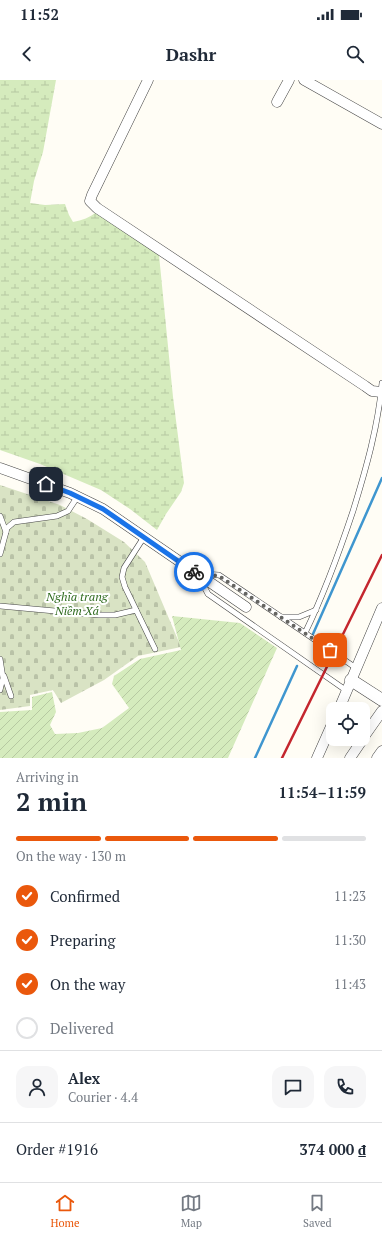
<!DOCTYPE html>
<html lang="en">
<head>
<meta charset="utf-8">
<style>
  :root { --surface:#fff; --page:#f6f6f7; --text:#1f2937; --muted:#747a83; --line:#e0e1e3; --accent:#ea580c }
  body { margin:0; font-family:"PT Serif",serif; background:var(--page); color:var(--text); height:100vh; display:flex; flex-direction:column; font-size:15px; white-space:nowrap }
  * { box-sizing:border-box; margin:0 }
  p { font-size:13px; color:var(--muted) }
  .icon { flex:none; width:22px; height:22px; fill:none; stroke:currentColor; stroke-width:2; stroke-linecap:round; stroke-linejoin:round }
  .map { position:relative; height:678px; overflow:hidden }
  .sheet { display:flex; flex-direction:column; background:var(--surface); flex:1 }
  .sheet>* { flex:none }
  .controls { position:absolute; left:326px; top:622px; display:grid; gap:8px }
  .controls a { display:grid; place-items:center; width:44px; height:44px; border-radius:8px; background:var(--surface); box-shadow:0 4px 16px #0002; font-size:20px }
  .pin { position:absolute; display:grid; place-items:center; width:34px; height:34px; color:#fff; margin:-17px; border-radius:8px; box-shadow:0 2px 6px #0006 }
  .courier { position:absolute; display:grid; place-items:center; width:40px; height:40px; margin:-20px; border:3px solid #1a73e8; border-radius:50%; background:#fff; color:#222; box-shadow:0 1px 5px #0007 }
  .summary em { font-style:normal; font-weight:700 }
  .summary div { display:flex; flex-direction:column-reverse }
  .summary { display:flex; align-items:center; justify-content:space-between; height:68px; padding:0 16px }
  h1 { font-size:26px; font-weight:700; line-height:30px }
  .bar { display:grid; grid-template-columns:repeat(4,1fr); gap:6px 4px; align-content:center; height:48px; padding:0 16px }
  .bar i { height:5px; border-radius:3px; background:var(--line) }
  .bar .on { background:var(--accent) }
  .bar p { grid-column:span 4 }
  .line { display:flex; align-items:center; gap:10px; padding:0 16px; border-top:1px solid var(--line) }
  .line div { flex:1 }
  .round { display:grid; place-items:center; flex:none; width:42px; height:42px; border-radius:12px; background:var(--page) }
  ol { padding:0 16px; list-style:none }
  li { display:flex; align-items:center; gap:12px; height:44px }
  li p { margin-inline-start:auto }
  li .icon { padding:4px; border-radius:50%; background:var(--accent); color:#fff; stroke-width:4 }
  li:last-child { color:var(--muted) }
  li i { width:22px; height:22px; border:2px solid var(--line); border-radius:50% }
  .status { display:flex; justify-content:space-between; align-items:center; height:28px; padding:0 20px; background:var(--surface); direction:ltr }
  .status svg { height:11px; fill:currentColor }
  header { display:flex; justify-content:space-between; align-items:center; height:52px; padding:0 16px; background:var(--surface); font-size:18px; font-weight:700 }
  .menu { display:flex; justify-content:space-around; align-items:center; height:56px; border-top:1px solid var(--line); background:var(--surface); font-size:11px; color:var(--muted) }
  .menu a { display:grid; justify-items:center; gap:2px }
  .menu .on { color:var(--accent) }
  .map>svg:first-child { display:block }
</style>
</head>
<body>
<div class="status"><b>11:52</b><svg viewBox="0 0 49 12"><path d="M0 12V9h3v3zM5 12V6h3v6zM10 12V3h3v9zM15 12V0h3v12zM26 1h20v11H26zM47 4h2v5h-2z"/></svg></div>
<header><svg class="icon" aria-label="back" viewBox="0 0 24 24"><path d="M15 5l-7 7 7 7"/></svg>Dashr<svg class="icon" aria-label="search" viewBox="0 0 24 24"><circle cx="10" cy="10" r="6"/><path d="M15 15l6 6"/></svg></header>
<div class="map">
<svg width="382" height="678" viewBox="0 0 382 678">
  <defs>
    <pattern id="wetland-marsh" width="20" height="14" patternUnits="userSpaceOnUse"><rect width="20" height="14" fill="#d5ebbd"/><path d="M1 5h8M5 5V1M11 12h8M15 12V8" fill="none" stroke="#b6c8a1"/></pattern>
    <pattern id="cemetery-stones" width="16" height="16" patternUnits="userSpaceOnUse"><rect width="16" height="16" fill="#d9e3c4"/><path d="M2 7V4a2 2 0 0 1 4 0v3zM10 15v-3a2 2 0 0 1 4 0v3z" fill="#b9c2a7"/></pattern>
    <pattern id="garden-furrows" width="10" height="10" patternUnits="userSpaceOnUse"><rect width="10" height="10" fill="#d5ebbd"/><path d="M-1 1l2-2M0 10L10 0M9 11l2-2" fill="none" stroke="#b6c8a1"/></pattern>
  </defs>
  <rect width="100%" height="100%" fill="#fffdf5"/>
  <path fill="url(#wetland-marsh)" d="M0,0H56L43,72L34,101L30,123L45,125L65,124L69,135L73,142C82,140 90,138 97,131L159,175L173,317L184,403L181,412L166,434L157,450L130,429L101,410L40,384L0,370Z"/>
  <path fill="url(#cemetery-stones)" d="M0,405L60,425L87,439L124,462L145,482L181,567L138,576L104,600L61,623L53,610L30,615V626L0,630Z"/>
  <path fill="url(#garden-furrows)" d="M172,536L240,543L277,568L228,678H0V632L32,630V617L52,612L56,632L50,645L55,654L78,653L102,648L129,628L112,604L114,596L140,579L181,570Z"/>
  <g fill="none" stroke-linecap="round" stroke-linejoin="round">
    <g stroke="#3f96cf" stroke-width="2.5">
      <path d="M313,554L382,398"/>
      <path d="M255,678L297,586"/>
    </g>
    <g stroke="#444" stroke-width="6">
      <g id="service">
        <path d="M0,436L6,452L0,474"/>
        <path d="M6,452L7,448L14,442L57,436L68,431L78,416"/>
        <path d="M144,457L124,488L122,497L125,507L155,569"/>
        <path d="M203,494L219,495L305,553C324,514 339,473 353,431C366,389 378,347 382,303"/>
        <path d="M199,497L208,514L347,611"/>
        <path d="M0,526L99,535H115L136,530"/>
        <path d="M281,537H299L316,530"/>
        <path d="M305,553L356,588"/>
        <path d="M0,579L3,598L0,610"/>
        <path d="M4,596L11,616"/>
      </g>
    </g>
    <g stroke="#444" stroke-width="11">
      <g id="minor">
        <path d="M148,0L92,115L90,121L97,128L365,306L372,311L381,312"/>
        <path d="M304,0L382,44"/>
        <path d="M277,22L289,0"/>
        <path d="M0,388L70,413L103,429L246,527"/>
        <path d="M339,629L382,528"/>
        <path d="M363,658L382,631"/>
        <path d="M317,678L333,642"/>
        <path d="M350,678L363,659"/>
        <path d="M377,678L382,671"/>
      </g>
    </g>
    <g stroke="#444" stroke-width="13">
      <path id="tertiary" d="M351,600L382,620"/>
    </g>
    <use href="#service" stroke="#fff" stroke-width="5"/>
    <use href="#minor" stroke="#fff" stroke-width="10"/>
    <use href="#tertiary" stroke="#fff" stroke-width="12"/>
    <path stroke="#c4262e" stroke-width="2.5" d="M282,678L382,475"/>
  </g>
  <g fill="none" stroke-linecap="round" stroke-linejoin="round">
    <path stroke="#646461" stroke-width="4" stroke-dasharray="0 7.2" d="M194,492L198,494L219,496L330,570"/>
    <path stroke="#1a73e8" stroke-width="5" d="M46,404L70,413L103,429L194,492"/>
  </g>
  <g text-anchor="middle" stroke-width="4" stroke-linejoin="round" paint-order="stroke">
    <g font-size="12" font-style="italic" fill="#2f6b1f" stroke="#fff">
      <text x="77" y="521">Nghĩa trang<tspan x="77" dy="14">Niềm Xá</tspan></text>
    </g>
  </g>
</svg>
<div class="controls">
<a><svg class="icon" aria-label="locate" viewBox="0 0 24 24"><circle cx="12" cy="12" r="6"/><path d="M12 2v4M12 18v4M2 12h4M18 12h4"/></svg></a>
</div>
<div class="pin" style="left:330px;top:570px;background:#ea580c"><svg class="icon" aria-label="bag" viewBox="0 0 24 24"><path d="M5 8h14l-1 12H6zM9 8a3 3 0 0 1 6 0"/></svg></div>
<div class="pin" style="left:46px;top:404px;background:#1f2937"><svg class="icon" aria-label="home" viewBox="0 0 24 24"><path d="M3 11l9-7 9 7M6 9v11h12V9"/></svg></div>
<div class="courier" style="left:194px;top:492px"><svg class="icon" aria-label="bike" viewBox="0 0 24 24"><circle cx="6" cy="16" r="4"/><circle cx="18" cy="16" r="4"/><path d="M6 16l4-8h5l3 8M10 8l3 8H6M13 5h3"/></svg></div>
</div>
<section class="sheet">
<div class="summary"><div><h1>2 min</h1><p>Arriving in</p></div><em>11:54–11:59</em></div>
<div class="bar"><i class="on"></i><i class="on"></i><i class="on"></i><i></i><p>On the way · 130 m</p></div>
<ol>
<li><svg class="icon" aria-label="check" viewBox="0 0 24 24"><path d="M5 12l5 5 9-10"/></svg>Confirmed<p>11:23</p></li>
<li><svg class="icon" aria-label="check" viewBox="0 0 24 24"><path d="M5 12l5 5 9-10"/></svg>Preparing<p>11:30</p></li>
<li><svg class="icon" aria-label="check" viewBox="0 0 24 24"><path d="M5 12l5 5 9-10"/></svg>On the way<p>11:43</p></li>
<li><i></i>Delivered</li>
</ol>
<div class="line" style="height:72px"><a class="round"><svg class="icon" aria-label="person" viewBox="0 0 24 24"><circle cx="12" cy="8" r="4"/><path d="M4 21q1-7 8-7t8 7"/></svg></a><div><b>Alex</b><p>Courier · 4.4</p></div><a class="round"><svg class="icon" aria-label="chat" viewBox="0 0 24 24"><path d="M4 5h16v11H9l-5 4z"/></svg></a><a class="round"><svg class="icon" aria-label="phone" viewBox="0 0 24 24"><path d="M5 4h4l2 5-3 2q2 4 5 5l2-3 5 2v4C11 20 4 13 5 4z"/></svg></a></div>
<div class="line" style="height:52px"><div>Order #1916</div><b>374 000 ₫</b></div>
</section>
<nav class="menu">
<a class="on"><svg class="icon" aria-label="home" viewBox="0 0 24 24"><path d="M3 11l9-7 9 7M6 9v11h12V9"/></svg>Home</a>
<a><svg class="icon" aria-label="map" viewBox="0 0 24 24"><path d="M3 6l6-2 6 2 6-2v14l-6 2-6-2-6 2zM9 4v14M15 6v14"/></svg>Map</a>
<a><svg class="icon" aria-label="saved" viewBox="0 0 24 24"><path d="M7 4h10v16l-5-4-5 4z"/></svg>Saved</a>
</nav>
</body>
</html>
